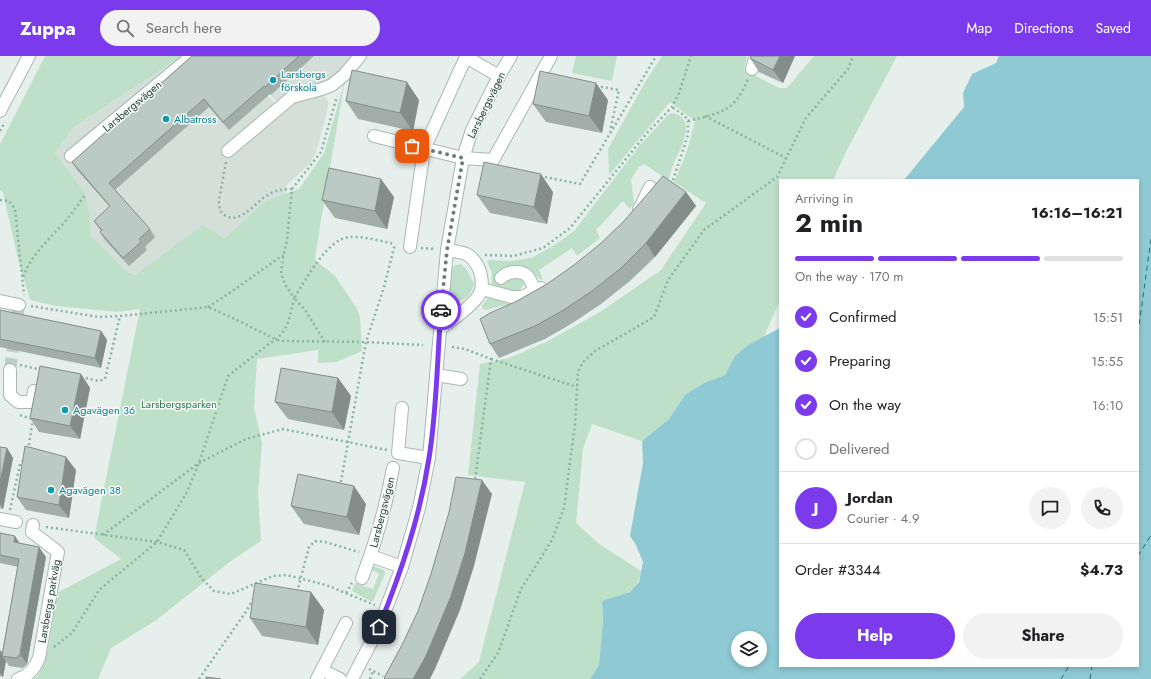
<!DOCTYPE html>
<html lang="en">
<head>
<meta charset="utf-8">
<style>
  :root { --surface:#fff; --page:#f2f2f2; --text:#202124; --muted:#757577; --line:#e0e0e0; --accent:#7c3aed }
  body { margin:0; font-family:Jost,sans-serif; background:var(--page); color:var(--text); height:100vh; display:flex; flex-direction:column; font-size:15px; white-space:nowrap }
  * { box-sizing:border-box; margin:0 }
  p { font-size:13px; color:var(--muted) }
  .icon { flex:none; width:22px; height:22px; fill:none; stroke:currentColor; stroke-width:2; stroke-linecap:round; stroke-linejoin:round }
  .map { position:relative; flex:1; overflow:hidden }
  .drawer { position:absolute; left:779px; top:123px; width:360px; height:488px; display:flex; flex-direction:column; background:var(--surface); border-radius:0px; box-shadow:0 2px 6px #0003 }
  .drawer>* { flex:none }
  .tools { position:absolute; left:731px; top:575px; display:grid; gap:8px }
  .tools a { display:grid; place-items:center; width:36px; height:36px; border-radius:50%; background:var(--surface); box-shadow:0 2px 6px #0003; font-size:20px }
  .pin { position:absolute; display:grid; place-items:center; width:34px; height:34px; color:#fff; margin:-17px; border-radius:8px; box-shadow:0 2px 6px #0006 }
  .courier { position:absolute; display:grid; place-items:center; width:40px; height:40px; margin:-20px; border:3px solid #7c3aed; border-radius:50%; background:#fff; color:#222; box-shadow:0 1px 5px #0007 }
  .headline em { font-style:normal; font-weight:700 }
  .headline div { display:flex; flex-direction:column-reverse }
  .headline { display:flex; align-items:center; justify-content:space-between; height:68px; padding:0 16px }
  h1 { font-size:26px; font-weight:700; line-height:30px }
  .bar { display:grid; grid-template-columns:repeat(4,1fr); gap:6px 4px; align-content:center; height:48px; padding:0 16px }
  .bar i { height:5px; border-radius:3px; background:var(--line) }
  .bar .current { background:var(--accent) }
  .bar p { grid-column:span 4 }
  .line { display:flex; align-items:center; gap:10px; padding:0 16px; border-top:1px solid var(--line) }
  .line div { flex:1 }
  .round { display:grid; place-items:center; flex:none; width:42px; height:42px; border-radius:21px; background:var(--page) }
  ol { padding:0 16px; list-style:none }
  li { display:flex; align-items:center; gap:12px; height:44px }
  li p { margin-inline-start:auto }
  li .icon { padding:4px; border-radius:50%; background:var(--accent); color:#fff; stroke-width:4 }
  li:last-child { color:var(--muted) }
  li i { width:22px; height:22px; border:2px solid var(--line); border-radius:50% }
  .button { display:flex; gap:8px; margin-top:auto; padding:8px 16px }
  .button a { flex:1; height:46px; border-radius:24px; background:var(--accent); color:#fff; font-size:16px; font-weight:700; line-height:46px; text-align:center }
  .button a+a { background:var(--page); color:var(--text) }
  header { display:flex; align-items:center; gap:24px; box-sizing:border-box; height:56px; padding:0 20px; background:var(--accent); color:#fff }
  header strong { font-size:19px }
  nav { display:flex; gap:22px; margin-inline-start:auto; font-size:14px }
  .search { width:280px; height:36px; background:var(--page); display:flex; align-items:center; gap:10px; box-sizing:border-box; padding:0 14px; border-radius:22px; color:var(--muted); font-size:15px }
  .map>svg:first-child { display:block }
</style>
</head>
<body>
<header>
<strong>Zuppa</strong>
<div class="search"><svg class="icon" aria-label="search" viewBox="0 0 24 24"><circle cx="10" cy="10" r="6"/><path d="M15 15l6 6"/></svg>Search here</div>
<nav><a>Map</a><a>Directions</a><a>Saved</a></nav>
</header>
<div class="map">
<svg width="1151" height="623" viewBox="0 0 1151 623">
  <rect width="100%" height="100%" fill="#e6efeb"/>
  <g fill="#d4dfda">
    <path d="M182,0H226L277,49L294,44L324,40L329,46L326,60L316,97L310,107L287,129L286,137L272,142L225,182L202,169L135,219L127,216L91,180L90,158L85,137L55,97L74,71Z"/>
    <path d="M314,0H355L348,8L327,26L279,48L271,39Z"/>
  </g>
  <g fill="#bfe0c8">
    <path d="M45,0H182L74,71L55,97L85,137L90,158L91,180L127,216L135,219L202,169L225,182L262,148L272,142L299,133L324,97L345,24L320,170L315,204L335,220L356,251L360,261L362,295L337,306L318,307V294L257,303L254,351L262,387L258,437L261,485L231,505L155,565L111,592L98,623H34C49,614 54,555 57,537L121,503L94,482L140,253L117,256L56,250L30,244L18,203L3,137L0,134V88Z"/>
    <path d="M576,0H617L612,25L572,17Z"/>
    <path d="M662,0H747L744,14L779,32H787L814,0H897L845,98L833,124H780V244L764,281L748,289L735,300L725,319L704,327L685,339L669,363L642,385L592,368L583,393L576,467L598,487L641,515C636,539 623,539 602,545L603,564L599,609L590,623H460L479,606L525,426L468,419L480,308L509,302L546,286L600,256L661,214L706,147L674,126L687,95L695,65L670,46L609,119L608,93L644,28Z"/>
    <path d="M671,57C695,60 685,86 677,100C673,107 671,116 668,124L644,108L639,111L631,123L634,147L630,153L623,145L596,174L600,182L577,200L572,192L539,214L543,223L541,224L529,214L516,219L523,223L524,228L520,234C515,236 495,233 492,228C491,225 492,221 492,218C491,214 489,209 487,206L489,204L510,205L524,203L533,201L553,190L574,175L640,89L667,60Z"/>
    <path d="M461,208L467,214L474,228C472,239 462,250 451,242L449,239L453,210Z"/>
    <path d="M488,242H491L510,248H518L511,251L505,249L485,254L483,253L482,250Z"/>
    <path d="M373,510L384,514L385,518L373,545H370L352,535L355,527L373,533L379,518L371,513Z"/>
  </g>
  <path fill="#8ec9d4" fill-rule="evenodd" d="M999,0H1151V623H590L599,609L603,564L602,545L630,536L639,526L643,506L636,489L630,480L643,407L642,385L669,363L685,339L704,327L725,319L735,300L748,289L780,272V610H1138V124H904L964,51L963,37L972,18L996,7ZM738,582H760V604H738Z"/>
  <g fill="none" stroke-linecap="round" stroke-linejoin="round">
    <g stroke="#1c6f80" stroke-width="1" stroke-dasharray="5 4" stroke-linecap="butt">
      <path d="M1138,277L1151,183"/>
      <path d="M1138,500L1151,479"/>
      <path d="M1061,623L1069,610"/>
      <path d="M1090,623L1092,610"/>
    </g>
    <path stroke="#bfccc8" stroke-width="12" stroke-dasharray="12 6" stroke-linecap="butt" d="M10,314L19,249"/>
    <g stroke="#a8b8b2" stroke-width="14">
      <g id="minor">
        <path d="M752,13L756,0"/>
        <path d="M0,55L29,0"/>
        <path d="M374,80L463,102L493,104L551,0"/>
        <path d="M228,95L292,41L322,33L332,29L344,19L360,0"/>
        <path d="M71,100L192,0"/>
        <path d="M639,153L641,150L650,131"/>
        <path d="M410,191L424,93L466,1L499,20"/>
        <path d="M501,222C505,218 510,216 516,216C529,216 530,224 535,235"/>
        <path d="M482,233L512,241H522L541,232"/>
        <path d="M0,245L19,249"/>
        <path d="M440,273C452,264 466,255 476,243C487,231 481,208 468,199C463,196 453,195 447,194"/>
        <path d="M10,314V339L18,346H32L34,335"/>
        <path d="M436,319L461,323"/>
        <path d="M402,352L398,397L429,402"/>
        <path d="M0,463L16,466"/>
        <path d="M371,500L402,511"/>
        <path d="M362,522C376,486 386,450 393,412"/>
        <path d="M322,614L340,623"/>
        <path d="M18,623C29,620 35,612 39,602L58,496L32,476L33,469"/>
        <path d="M317,623L346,567"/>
        <path d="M352,623L379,571L385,555L402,511L419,452L429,402L447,194L463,102L472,74L499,20L511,0"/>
      </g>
    </g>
    <g stroke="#86b3a5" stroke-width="2.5" stroke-dasharray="2 3" stroke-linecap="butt">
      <path d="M596,30L619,34L610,75"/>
      <path d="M705,60L786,102"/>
      <path d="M688,65C720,57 734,57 748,23"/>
      <path d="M0,75L5,66"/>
      <path d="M226,106L219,144C219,150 219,157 226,160C241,168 255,146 268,139C275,134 283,133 292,133"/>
      <path d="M540,120L580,128L656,0"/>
      <path d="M670,127H672L688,79V65L685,60L672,51"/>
      <path d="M0,144L9,145L15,153L24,239"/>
      <path d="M421,192L436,193"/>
      <path d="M485,199L513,200L543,192L570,172L647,77L672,51L679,37L691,0"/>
      <path d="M23,221C31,200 47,185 62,169C71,159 78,149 85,139"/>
      <path d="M31,250L99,261L120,260L208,251L237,264L277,284L284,285L366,286L423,289"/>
      <path d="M208,251L231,236L283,199"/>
      <path d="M325,286L305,254L294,242C305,225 327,183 349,181C363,180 380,185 395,188"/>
      <path d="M452,291L465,293L491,303L475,424"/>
      <path d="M491,303L577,331"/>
      <path d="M20,309L42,314"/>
      <path d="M81,321L99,325L105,323L120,260"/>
      <path d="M20,359L32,363"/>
      <path d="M28,394L33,363"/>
      <path d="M340,431L366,286L384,231L395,188"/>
      <path d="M10,454L20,408L24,404"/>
      <path d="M46,471L157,486L184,494L202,523L214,535L231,538L273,520L287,519L326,529L375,549"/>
      <path d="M103,479L199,407L246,383L283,373L387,394"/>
      <path d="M297,536L309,491L315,485L325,486L359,496"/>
      <path d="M346,537L352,527"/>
      <path d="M54,591L72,577L99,534L157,486L187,436L199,407L228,320L270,287C288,278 290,260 294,242L286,230L281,218L283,201L287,184L292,133L321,96L337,40"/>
      <path d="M369,613L383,620"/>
      <path d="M199,623L245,557L254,542"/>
      <path d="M370,623L373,615"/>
      <path d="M480,623L498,597L521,533L552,484L564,452L575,368L578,316L583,306L595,295L654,261L668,224L704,174L777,121L806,62L848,13L853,0"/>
    </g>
    <use href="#minor" stroke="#fff" stroke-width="12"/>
  </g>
  <g fill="#a1aea9">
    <path d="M192,0H314L271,39L270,38L229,74L209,51L115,134L150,173L155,181L145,191L147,194L129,210L105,184L100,176L101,175L94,165L110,151L77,114L72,106Z"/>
    <path d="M751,0H795L783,27L759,16L750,2Z"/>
    <path d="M419,44L413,75L358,63L346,45Z"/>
    <path d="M608,44L602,77L546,66L533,48Z"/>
    <path d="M553,136L547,168L490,157L477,139Z"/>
    <path d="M686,136L696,150L655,201L630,225L601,248L571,268L545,283L499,302L490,288L517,245L547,228Z"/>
    <path d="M394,141L387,173L335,162L322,144Z"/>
    <path d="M0,254L101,275L107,284L101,312L0,291Z"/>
    <path d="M81,318L90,332L80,383L39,376L30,362Z"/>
    <path d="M338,322L351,340L344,374L288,363L275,346Z"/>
    <path d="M0,391L7,392L13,402L3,453L0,452Z"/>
    <path d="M76,414L69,462L26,454L17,441Z"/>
    <path d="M366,448L359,479L304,468L291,450Z"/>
    <path d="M0,477L46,501L27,608L23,612L9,610L6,605L3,621L0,620V594L2,597L18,511L0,507Z"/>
    <path d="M311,536L324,554L318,589L262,580L250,562Z"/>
  </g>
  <g fill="#838d89">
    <path d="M780,0H795L783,27L773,14Z"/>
    <path d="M407,26L419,44L413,75L400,57Z"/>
    <path d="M596,27L608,44L602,77L589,60Z"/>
    <path d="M541,118L553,136L547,168L534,151Z"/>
    <path d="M381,123L394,141L387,173L375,155Z"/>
    <path d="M686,136L696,150L655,201L646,187Z"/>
    <path d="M101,275L107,284L101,312L95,302Z"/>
    <path d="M81,318L90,332L80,383L70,370Z"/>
    <path d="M338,322L351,340L344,374L332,356Z"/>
    <path d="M7,392L13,402L3,453L0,448V427Z"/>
    <path d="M66,401L76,414L69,462L59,449Z"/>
    <path d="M482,424L492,438L474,510L460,554L435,613L430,623H413Z"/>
    <path d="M354,430L366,448L359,479L347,461Z"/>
    <path d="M15,480L22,491L14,486Z"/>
    <path d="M39,491L46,501L27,608L20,598Z"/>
    <path d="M311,536L324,554L318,589L306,571Z"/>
    <path d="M0,594L4,600H2L6,605L3,621L0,617Z"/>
  </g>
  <g fill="#bbcac4" stroke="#838d89">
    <path d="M192,0H299L265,31L264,30L223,66L204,43L109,127L150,173L139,183L141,186L123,202L100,176L102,174L94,165L110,150L72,106Z"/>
    <path d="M751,0H780L773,14L750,2Z"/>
    <path d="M352,14L407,26L400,57L346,45Z"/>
    <path d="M540,15L596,27L589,60L533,48Z"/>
    <path d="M484,106L541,118L534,151L477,139Z"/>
    <path d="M329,112L381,123L375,155L322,144Z"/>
    <path d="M663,120L686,136L646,187L621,212L592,235L562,255L535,270L490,288L480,263L490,257L517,245L547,228L574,209L600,188L624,165Z"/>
    <path d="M0,254L101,275L95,302L0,283Z"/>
    <path d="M40,310L81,318L70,370L30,362Z"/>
    <path d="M281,312L338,322L332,356L275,346Z"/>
    <path d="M25,390L66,401L59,449L17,441Z"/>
    <path d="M0,391L7,392L0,427Z"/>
    <path d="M298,418L354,430L347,461L291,450Z"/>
    <path d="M456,421L482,424L465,497L451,540L426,600L413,623H385L384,622L402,589L418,555L431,518L449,456Z"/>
    <path d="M0,477L15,480L14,486L39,491L20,598L16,602L2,600L19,503L0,499Z"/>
    <path d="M255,527L311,536L306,571L250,562Z"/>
    <path d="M206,621L221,623H206Z"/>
  </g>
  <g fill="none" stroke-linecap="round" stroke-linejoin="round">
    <path stroke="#687f78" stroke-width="4" stroke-dasharray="0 7.2" d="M412,90L463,102L447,194L441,254"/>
    <path stroke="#7c3aed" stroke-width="5" d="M379,571C401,516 420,461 429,402C437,354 437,303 441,254"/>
  </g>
  <g fill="#0f9aa8" stroke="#f7fbf9" stroke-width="1.5">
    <circle cx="273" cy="24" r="4"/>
    <circle cx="166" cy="63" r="4"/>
    <circle cx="65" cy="354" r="4"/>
    <circle cx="51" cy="434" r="4"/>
  </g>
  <g text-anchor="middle" stroke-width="3" stroke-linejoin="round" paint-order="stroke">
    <g font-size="11" fill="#0d838f" stroke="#f7fbf9" text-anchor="start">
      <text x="281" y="22">Larsbergs<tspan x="281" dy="13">förskola</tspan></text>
      <text x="174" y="67">Albatross</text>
      <text x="73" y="358">Agavägen 36</text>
      <text x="59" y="438">Agavägen 38</text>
    </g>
    <g font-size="11" fill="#24423a" stroke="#f7fbf9">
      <text transform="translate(486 49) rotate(-64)" y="4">Larsbergsvägen</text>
      <text transform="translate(132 50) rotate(-40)" y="4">Larsbergsvägen</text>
      <text transform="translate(382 456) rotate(-76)" y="4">Larsbergsvägen</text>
      <text transform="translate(49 545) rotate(-80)" y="4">Larsbergs parkväg</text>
    </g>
    <g font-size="11" fill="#2d7a4b" stroke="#f7fbf9">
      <text x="179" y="352">Larsbergsparken</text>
    </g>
  </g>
</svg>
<div class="tools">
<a><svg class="icon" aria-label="layers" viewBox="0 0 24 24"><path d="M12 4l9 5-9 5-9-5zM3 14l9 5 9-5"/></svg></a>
</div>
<div class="pin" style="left:412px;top:90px;background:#ea580c"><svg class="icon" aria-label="bag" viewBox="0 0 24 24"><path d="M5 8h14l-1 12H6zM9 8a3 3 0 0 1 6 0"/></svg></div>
<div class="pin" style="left:379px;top:571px;background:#1f2937"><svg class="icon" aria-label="home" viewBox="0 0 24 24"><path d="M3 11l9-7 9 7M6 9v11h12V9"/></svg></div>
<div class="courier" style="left:441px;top:254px"><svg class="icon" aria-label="car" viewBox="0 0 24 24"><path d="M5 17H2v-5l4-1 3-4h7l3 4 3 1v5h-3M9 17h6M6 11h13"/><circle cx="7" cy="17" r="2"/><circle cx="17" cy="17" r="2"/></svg></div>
<section class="drawer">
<div class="headline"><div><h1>2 min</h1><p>Arriving in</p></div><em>16:16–16:21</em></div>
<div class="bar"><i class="current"></i><i class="current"></i><i class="current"></i><i></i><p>On the way · 170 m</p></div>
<ol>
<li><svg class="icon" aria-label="check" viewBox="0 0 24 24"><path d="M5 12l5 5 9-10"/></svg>Confirmed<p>15:51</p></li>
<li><svg class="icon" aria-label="check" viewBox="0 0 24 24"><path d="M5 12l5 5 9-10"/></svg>Preparing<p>15:55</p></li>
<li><svg class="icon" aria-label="check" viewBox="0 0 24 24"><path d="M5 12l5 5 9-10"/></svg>On the way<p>16:10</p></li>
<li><i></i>Delivered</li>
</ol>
<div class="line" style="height:72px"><b class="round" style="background:var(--accent);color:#fff">J</b><div><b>Jordan</b><p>Courier · 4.9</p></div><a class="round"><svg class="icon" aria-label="chat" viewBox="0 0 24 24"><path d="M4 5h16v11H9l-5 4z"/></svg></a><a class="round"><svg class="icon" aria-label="phone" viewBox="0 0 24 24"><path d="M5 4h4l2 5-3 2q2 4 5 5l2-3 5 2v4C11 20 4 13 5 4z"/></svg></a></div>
<div class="line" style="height:52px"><div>Order #3344</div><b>$4.73</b></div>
<div class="button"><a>Help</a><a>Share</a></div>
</section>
</div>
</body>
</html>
